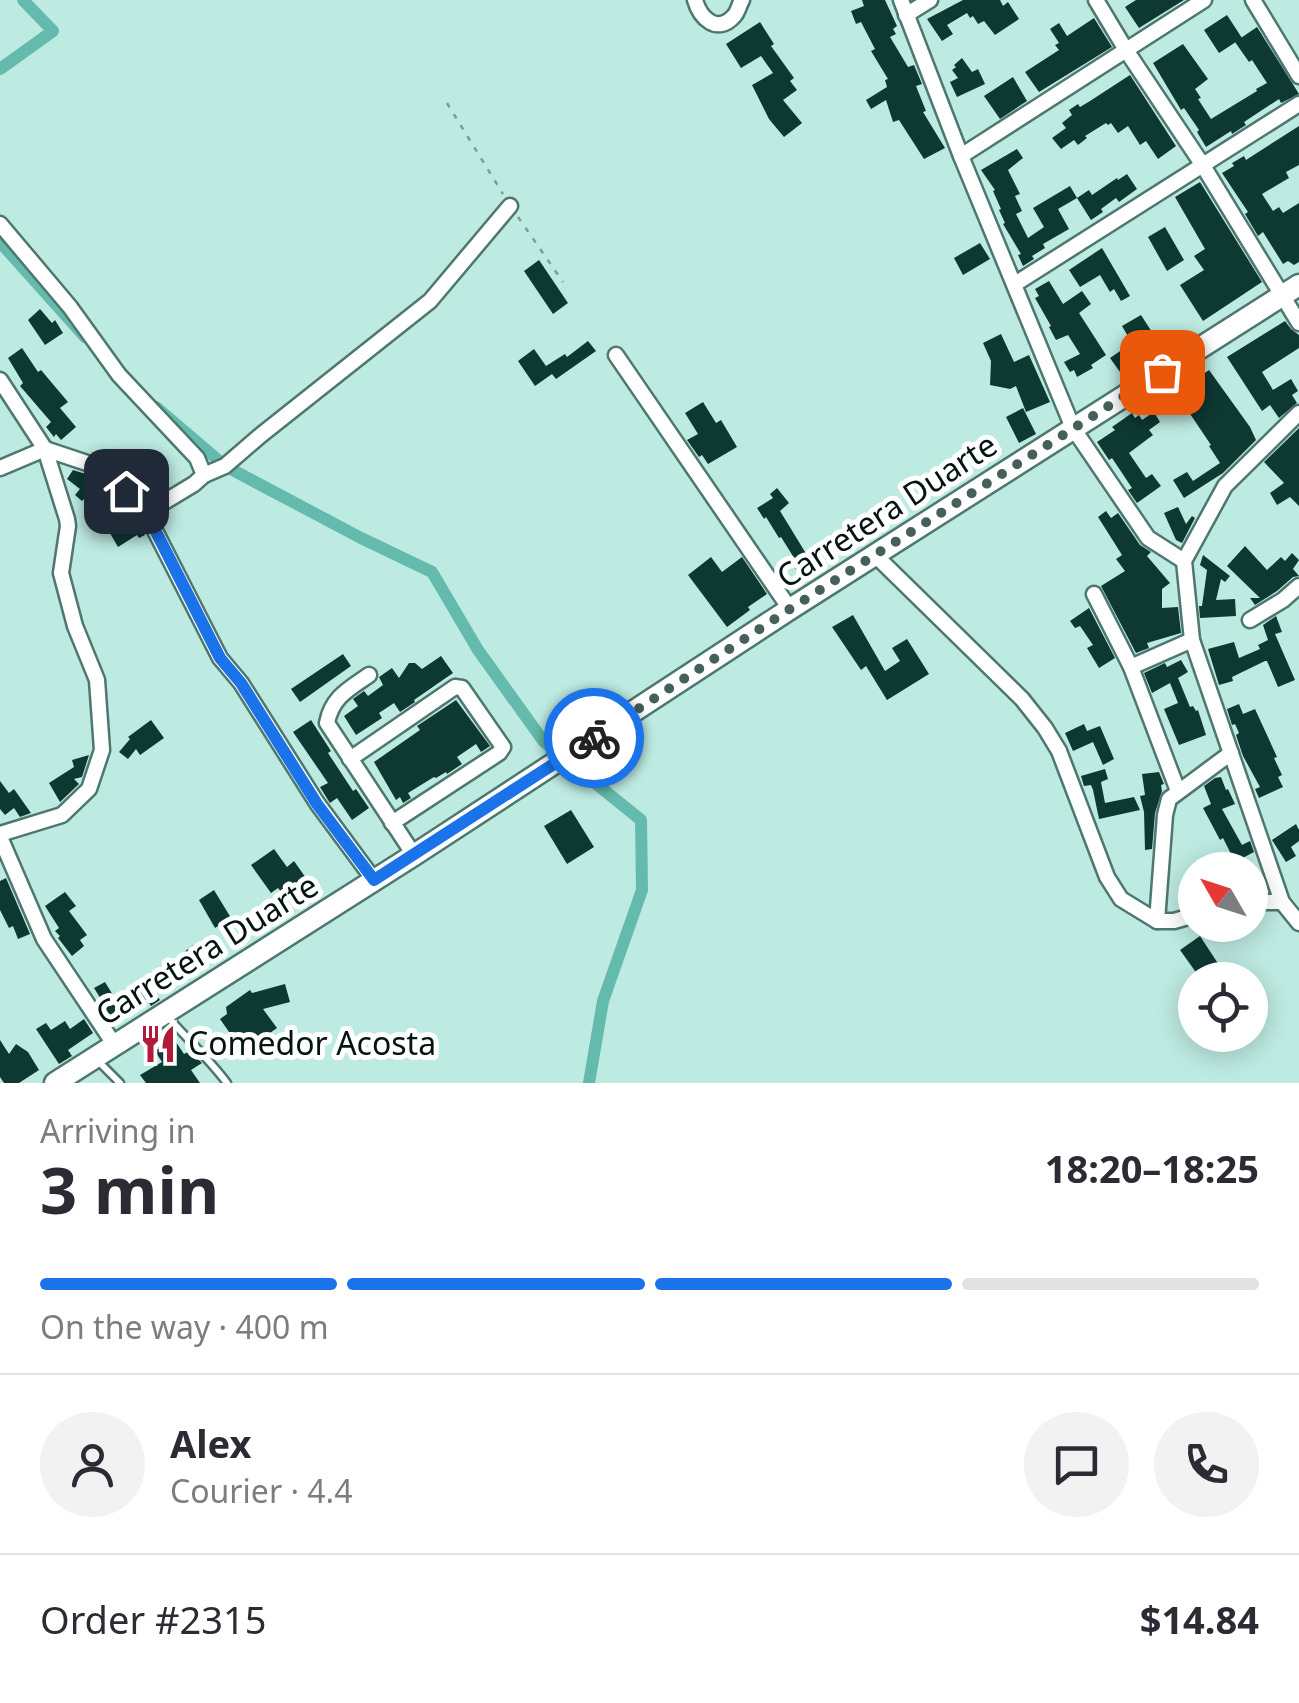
<!DOCTYPE html>
<html lang="en">
<head>
<meta charset="utf-8">
<style>
  :root { --surface:#fff; --page:#f2f2f3; --text:#2b2b33; --muted:#7c7c81; --line:#e1e1e2; --accent:#1a73e8 }
  body { margin:0; font-family:"Noto Sans",sans-serif; background:var(--page); color:var(--text); height:100vh; display:flex; flex-direction:column; font-size:38px; white-space:nowrap }
  * { box-sizing:border-box; margin:0 }
  p { font-size:32px; color:var(--muted) }
  .icon { flex:none; width:55px; height:55px; fill:none; stroke:currentColor; stroke-width:2; stroke-linecap:round; stroke-linejoin:round }
  .map { position:relative; height:1083px; overflow:hidden }
  .panel { display:flex; flex-direction:column; background:var(--surface); flex:1 }
  .panel>* { flex:none }
  .needle { width:65px; rotate:309deg }
  .controls { position:absolute; left:1178px; top:852px; display:grid; gap:20px }
  .controls a { display:grid; place-items:center; width:90px; height:90px; border-radius:50%; background:var(--surface); box-shadow:0 5px 25px #0003; font-size:50px }
  .pin { position:absolute; display:grid; place-items:center; width:85px; height:85px; color:#fff; margin:-42px; border-radius:20px; box-shadow:0 5px 15px #0006 }
  .courier { position:absolute; display:grid; place-items:center; width:100px; height:100px; margin:-50px; border:8px solid #1a73e8; border-radius:50%; background:#fff; color:#222; box-shadow:0 2px 12px #0007 }
  .summary em { font-style:normal; font-weight:700 }
  .summary div { display:flex; flex-direction:column-reverse }
  .summary { display:flex; align-items:center; justify-content:space-between; height:170px; padding:0 40px }
  h1 { font-size:65px; font-weight:700; line-height:75px }
  .bar { display:grid; grid-template-columns:repeat(4,1fr); gap:15px 10px; align-content:center; height:120px; padding:0 40px }
  .bar i { height:12px; border-radius:8px; background:var(--line) }
  .bar .active { background:var(--accent) }
  .bar p { grid-column:span 4 }
  .line { display:flex; align-items:center; gap:25px; padding:0 40px; border-top:2px solid var(--line) }
  .line div { flex:1 }
  .round { display:grid; place-items:center; flex:none; width:105px; height:105px; border-radius:52px; background:var(--page) }
  .map>svg:first-child { display:block }
</style>
</head>
<body>
<div class="map">
<svg width="1299" height="1083" viewBox="0 0 1299 1083">
  <rect width="100%" height="100%" fill="#bdeae1"/>
  <g fill="none" stroke-linecap="round" stroke-linejoin="round">
    <g stroke="#64baac" stroke-width="12">
      <path d="M0,69L53,31L23,0"/>
      <path d="M0,242L85,337"/>
      <path d="M156,407L225,466L361,538L432,572L478,650L544,742L555,750"/>
      <path d="M573,765L641,820L642,890L603,1001L589,1083"/>
    </g>
  </g>
  <g fill="#0e3933">
    <path d="M862,0H885L897,26L893,29L896,34L890,37L908,67L914,65L922,84L916,86L926,111L923,112L945,148L924,159L899,120L893,122L886,100L871,109L866,100L887,87L885,80L888,79L871,51L875,49L861,22L856,24L851,11L864,6Z"/>
    <path d="M963,0H1000L1003,6L1008,2L1019,19L995,35L984,21L978,24L973,16L970,18L967,13L947,25L953,34L942,41L927,19Z"/>
    <path d="M1136,0H1184L1139,28L1125,7Z"/>
    <path d="M1227,15L1242,38L1219,53L1204,30Z"/>
    <path d="M1094,18L1112,47L1039,92L1025,72L1059,50L1055,45L1059,43L1050,29L1059,23L1067,36Z"/>
    <path d="M760,22L774,44L771,46L794,78L790,81L797,90L783,100L802,123L784,137L769,119L752,85L773,73L761,56L741,68L726,44Z"/>
    <path d="M1257,27L1299,94L1281,103L1279,99L1244,122L1246,125L1232,134L1231,131L1206,147L1197,132L1199,130L1184,108L1181,110L1153,63L1183,44L1208,79L1195,89L1201,98L1198,99L1211,119L1257,91L1256,89L1267,83L1252,60L1249,62L1235,42Z"/>
    <path d="M962,58L972,72L978,69L985,84L957,97L950,82L958,78L952,70L956,67L954,65Z"/>
    <path d="M1130,75L1176,146L1158,159L1146,141L1140,145L1128,126L1118,133L1111,123L1108,125L1106,123L1085,136L1087,138L1078,145L1074,140L1061,149L1052,138L1066,128L1062,123L1072,115L1069,110L1078,104L1080,107L1090,101Z"/>
    <path d="M1013,77L1027,101L1000,119L984,96Z"/>
    <path d="M1299,126V165L1286,172L1289,178L1262,194L1273,211L1279,207L1283,213L1299,203V262L1294,265L1288,261L1283,264L1263,232L1258,236L1245,214L1248,212L1222,173L1234,166L1232,163L1244,156L1246,160Z"/>
    <path d="M1017,149L1023,158L1008,170L1020,194L1015,196L1022,211L1016,214L1028,238L1044,227L1033,208L1070,186L1077,198L1058,209L1069,229L1043,244L1045,248L1032,256L1034,259L1023,266L1018,255L1021,254L1003,224L1005,223L999,210L1001,209L993,191L995,190L981,170Z"/>
    <path d="M1127,174L1137,189L1119,202L1116,198L1101,209L1103,212L1091,220L1077,198L1089,190L1092,195L1117,178L1118,180Z"/>
    <path d="M1200,182L1262,282L1203,321L1180,285L1204,270L1194,256L1205,249L1175,197Z"/>
    <path d="M1165,227L1184,260L1167,271L1148,237Z"/>
    <path d="M980,243L990,259L963,275L954,258Z"/>
    <path d="M1102,248L1130,296L1121,301L1114,289L1110,292L1100,275L1080,287L1069,270Z"/>
    <path d="M539,260L568,303L553,314L524,271Z"/>
    <path d="M1049,281L1063,304L1082,291L1091,304L1079,313L1106,355L1091,365L1093,368L1077,377L1074,370L1070,372L1064,362L1080,354L1068,335L1056,340L1049,327L1051,326L1035,298L1039,296L1035,289Z"/>
    <path d="M40,309L52,323L55,320L63,333L45,345L28,320Z"/>
    <path d="M1141,315L1159,343L1137,355L1131,361L1132,363L1120,372L1110,358L1132,343L1122,326Z"/>
    <path d="M1285,321L1291,329L1299,335V348L1262,372L1273,390L1291,379L1298,391L1292,395L1297,403L1279,418L1270,405L1262,411L1227,357Z"/>
    <path d="M1001,334L1014,362L1029,355L1050,402L1026,412L1016,386L1010,389L990,385L991,361L983,343Z"/>
    <path d="M588,341L596,351L556,379L552,374L535,386L518,361L534,349L546,366L565,354L567,357Z"/>
    <path d="M22,348L38,372L41,370L68,402L60,408L76,427L61,440L56,434L54,437L46,427L51,422L20,386L23,383L8,358Z"/>
    <path d="M1209,370L1250,427L1256,440L1223,473L1184,498L1173,480L1187,472L1193,481L1220,463L1209,446L1211,445L1176,393Z"/>
    <path d="M703,402L716,423L721,420L737,447L708,464L702,455L699,457L687,440L698,434L685,413Z"/>
    <path d="M1023,408L1036,434L1019,443L1006,417Z"/>
    <path d="M1154,412L1160,422L1149,430L1153,435L1129,453L1146,478L1152,474L1161,486L1137,503L1128,490L1132,488L1112,458L1109,460L1097,442L1115,430L1112,427L1132,413L1135,418L1139,415L1142,420Z"/>
    <path d="M1299,428V506L1290,497L1277,505L1270,493L1284,483L1264,462Z"/>
    <path d="M73,470L102,479L124,504L134,523L138,520L145,535L139,538L137,535L118,547L107,528L120,519L109,505L96,513L86,497L82,501L75,495L80,489L67,479Z"/>
    <path d="M777,488L789,503L780,511L810,560L818,555L826,567L802,579L792,563L796,561L781,537L779,538L766,517L764,519L757,508L773,498L770,494Z"/>
    <path d="M1178,507L1186,524L1192,516L1195,518L1182,543L1176,540L1164,513Z"/>
    <path d="M1106,511L1111,518L1118,513L1140,545L1151,552L1147,556L1170,583L1162,589V608L1178,607L1181,633L1147,643L1149,648L1136,653L1101,586L1125,571L1116,559L1122,555L1098,517Z"/>
    <path d="M1245,546L1267,570L1281,557L1285,561L1292,553L1299,560L1293,569L1299,576L1293,577L1277,591L1255,605L1250,598H1260L1227,566Z"/>
    <path d="M1203,555L1230,576L1225,582L1221,579L1216,600L1235,599L1236,616L1200,618L1199,606H1202L1207,570L1200,565Z"/>
    <path d="M711,557L722,572L742,557L767,594L748,607L750,610L727,627L688,575Z"/>
    <path d="M1089,608L1115,658L1099,668L1087,648L1093,645L1080,626L1075,628L1070,621Z"/>
    <path d="M853,615L885,671L900,661L892,648L907,639L929,674L887,700L866,666L861,670L832,627Z"/>
    <path d="M1276,616L1282,632L1275,634L1295,680L1278,687L1267,661H1265L1232,677L1233,681L1219,685L1208,649L1234,642L1239,658L1260,649L1258,645L1268,640L1263,625Z"/>
    <path d="M343,654L351,666L300,702L291,689Z"/>
    <path d="M441,656L453,673L414,700L415,702L400,712L394,703L379,713L382,718L356,735L344,716L358,706L353,699L364,691L368,696L383,685L379,677L392,668L399,678L409,663H415L422,669Z"/>
    <path d="M1181,660L1188,672L1178,678L1190,707L1193,706L1196,711L1198,710L1206,735L1179,745L1164,709L1178,703L1170,683L1152,693L1144,673L1165,663L1167,667Z"/>
    <path d="M456,700L490,746L481,752L476,744L457,757L462,764L447,774L446,772L436,778L434,777L408,793L411,798L403,803L400,797L396,800L374,762L420,730L417,726Z"/>
    <path d="M1239,704L1243,714L1255,709L1277,757L1274,758L1282,775L1278,777L1283,787L1259,798L1255,789L1260,787L1243,756L1236,735L1239,733L1235,724L1232,725L1227,709Z"/>
    <path d="M151,720L164,738L140,755L136,749L128,759L119,752L130,739L128,737Z"/>
    <path d="M311,720L331,751L328,753L353,791L356,789L369,808L352,820L337,798L330,803L328,800L320,787L328,783L293,732Z"/>
    <path d="M1084,724L1087,731L1100,726L1114,759L1103,765L1093,742L1073,751L1065,733Z"/>
    <path d="M89,755L82,777L74,779L79,784L60,802L49,783L74,767L72,760Z"/>
    <path d="M1105,769L1108,779L1101,782L1105,803L1134,797L1140,810L1099,819L1093,790L1091,785L1084,786L1081,776Z"/>
    <path d="M1159,772L1164,784L1161,785L1162,791L1155,813L1152,849L1145,850L1144,812L1140,796L1145,795L1142,774Z"/>
    <path d="M1221,777L1226,790L1228,789L1235,804L1222,809L1242,845L1250,841L1254,852L1235,862L1223,838L1220,840L1203,808L1211,804L1204,786L1215,778Z"/>
    <path d="M0,781L9,793L14,789L31,813L20,817L14,808L5,815L0,809Z"/>
    <path d="M571,810L594,847L567,864L544,826Z"/>
    <path d="M1296,824L1299,830V841L1291,847L1296,856L1286,862L1272,840Z"/>
    <path d="M274,849L287,867L294,861L306,878L283,894L278,888L271,893L251,865Z"/>
    <path d="M6,878L30,934L18,939L13,926L9,928L0,910V881Z"/>
    <path d="M214,890L231,918L215,928L199,900Z"/>
    <path d="M65,892L76,906L69,911L87,935L80,940L84,946L72,956L58,938L60,936L55,931L59,928L45,906Z"/>
    <path d="M1200,936L1219,965L1200,978L1180,950Z"/>
    <path d="M193,945L205,961L190,973L185,966L174,974L168,965Z"/>
    <path d="M105,982L116,1000L130,993L133,997L150,986L160,1000L151,1006L147,999L129,1010L131,1013L112,1022L101,1005L104,1004L94,988Z"/>
    <path d="M285,984L290,1002L263,1009L277,1028L243,1052L220,1019L227,1014L226,1007L250,990L252,993Z"/>
    <path d="M84,1019L93,1033L68,1050L72,1056L59,1064L36,1029L46,1023L51,1030L65,1021L70,1029Z"/>
    <path d="M174,1039L184,1054L190,1051L202,1063L191,1070L200,1083H146L140,1075L162,1062L155,1051Z"/>
    <path d="M0,1040L9,1054L16,1044L28,1052L39,1070L19,1083H4L0,1077Z"/>
  </g>
  <g fill="none" stroke-linecap="round" stroke-linejoin="round">
    <g stroke="#4e776f" stroke-width="11">
      <g id="service">
        <path d="M168,1017C188,1040 209,1059 227,1083"/>
        <path d="M96,1059L120,1083"/>
      </g>
    </g>
    <g stroke="#4e776f" stroke-width="19">
      <g id="minor">
        <path d="M695,0C700,18 717,35 734,16C738,12 739,5 742,0"/>
        <path d="M901,0L961,156L1073,428L1148,538L1184,561"/>
        <path d="M1096,0L1126,50L1202,164L1299,323"/>
        <path d="M1253,0L1299,76"/>
        <path d="M906,15L930,0"/>
        <path d="M961,156L1204,0"/>
        <path d="M0,224L70,307L119,375L197,458L204,475L194,484L146,513"/>
        <path d="M1015,284L1299,104"/>
        <path d="M616,355L790,609"/>
        <path d="M0,380L45,449L67,519L68,526L61,573L75,626L97,680L102,750L89,789L62,815L0,834"/>
        <path d="M1299,413L1225,486L1184,561L1192,640L1282,902L1299,923"/>
        <path d="M0,468L45,449L108,470L146,513L220,658L241,683L317,803L374,880"/>
        <path d="M204,475L225,466L261,435L430,301L510,206"/>
        <path d="M875,555L1022,699L1045,728L1059,751L1107,877L1121,899L1157,921H1174L1195,915"/>
        <path d="M1094,594L1131,667L1178,791"/>
        <path d="M1250,620L1283,600L1299,586"/>
        <path d="M1131,667L1192,640"/>
        <path d="M369,675C349,689 332,697 327,723L414,855"/>
        <path d="M350,759L455,687L462,688L503,747L499,753L392,823"/>
        <path d="M0,837L44,939L114,1044"/>
        <path d="M1250,902H1282"/>
        <path d="M1157,921L1165,815L1169,799L1231,753"/>
      </g>
    </g>
    <g stroke="#4e776f" stroke-width="25">
      <path id="primary" d="M55,1083L414,855L790,609L1299,285"/>
    </g>
    <g stroke="#7b9e97" stroke-width="2.5" stroke-dasharray="5 8" stroke-linecap="butt">
      <path d="M447,103L503,194"/>
      <path d="M518,217L563,282"/>
    </g>
    <use href="#service" stroke="#fff" stroke-width="6"/>
    <use href="#minor" stroke="#fff" stroke-width="14"/>
    <use href="#primary" stroke="#fff" stroke-width="20"/>
  </g>
  <g fill="none" stroke-linecap="round" stroke-linejoin="round">
    <path stroke="#455f5a" stroke-width="10" stroke-dasharray="0 18" d="M594,738L790,609L1162,372"/>
    <path stroke="#1a73e8" stroke-width="12" d="M126,491L146,512L220,658L241,683L317,804L374,880L594,738"/>
  </g>
  <defs>
    <g id="restaurant-bare" transform="scale(3)"><path d="M-5-6h1v4h1v-4h1v4h1v-4h1v5L-1.5 .5V6h-2V.5L-5-1ZM5-6V6H3V1.5H1.5Q1.5-4 5-6Z" fill="#af1b38" stroke="#fff" stroke-width="2.5" paint-order="stroke"/></g>
  </defs>
  <g fill-rule="evenodd">
    <use href="#restaurant-bare" x="158" y="1044"/>
  </g>
  <g text-anchor="middle" stroke-width="10" stroke-linejoin="round" paint-order="stroke">
    <g font-size="32" fill="#041411" stroke="#fff">
      <text transform="translate(887 511) rotate(-33)" y="11">Carretera Duarte</text>
      <text transform="translate(207 950) rotate(-32)" y="11">Carretera Duarte</text>
    </g>
    <g font-size="32" fill="#041411" stroke="#fff" text-anchor="start">
      <text x="188" y="1055">Comedor Acosta</text>
    </g>
  </g>
</svg>
<div class="controls">
<a><svg class="needle" viewBox="-14 -14 28 28"><path d="M0-13l5 13h-10z" fill="#e53935"/><path d="M0 13l5-13h-10z" fill="#7c7c81"/></svg></a>
<a><svg class="icon" aria-label="locate" viewBox="0 0 24 24"><circle cx="12" cy="12" r="6"/><path d="M12 2v4M12 18v4M2 12h4M18 12h4"/></svg></a>
</div>
<div class="pin" style="left:1162px;top:372px;background:#ea580c"><svg class="icon" aria-label="bag" viewBox="0 0 24 24"><path d="M5 8h14l-1 12H6zM9 8a3 3 0 0 1 6 0"/></svg></div>
<div class="pin" style="left:126px;top:491px;background:#1f2937"><svg class="icon" aria-label="home" viewBox="0 0 24 24"><path d="M3 11l9-7 9 7M6 9v11h12V9"/></svg></div>
<div class="courier" style="left:594px;top:738px"><svg class="icon" aria-label="bike" viewBox="0 0 24 24"><circle cx="6" cy="16" r="4"/><circle cx="18" cy="16" r="4"/><path d="M6 16l4-8h5l3 8M10 8l3 8H6M13 5h3"/></svg></div>
</div>
<section class="panel">
<div class="summary"><div><h1>3 min</h1><p>Arriving in</p></div><em>18:20–18:25</em></div>
<div class="bar"><i class="active"></i><i class="active"></i><i class="active"></i><i></i><p>On the way · 400 m</p></div>
<div class="line" style="height:180px"><a class="round"><svg class="icon" aria-label="person" viewBox="0 0 24 24"><circle cx="12" cy="8" r="4"/><path d="M4 21q1-7 8-7t8 7"/></svg></a><div><b>Alex</b><p>Courier · 4.4</p></div><a class="round"><svg class="icon" aria-label="chat" viewBox="0 0 24 24"><path d="M4 5h16v11H9l-5 4z"/></svg></a><a class="round"><svg class="icon" aria-label="phone" viewBox="0 0 24 24"><path d="M5 4h4l2 5-3 2q2 4 5 5l2-3 5 2v4C11 20 4 13 5 4z"/></svg></a></div>
<div class="line" style="height:130px"><div>Order #2315</div><b>$14.84</b></div>
</section>
</body>
</html>
